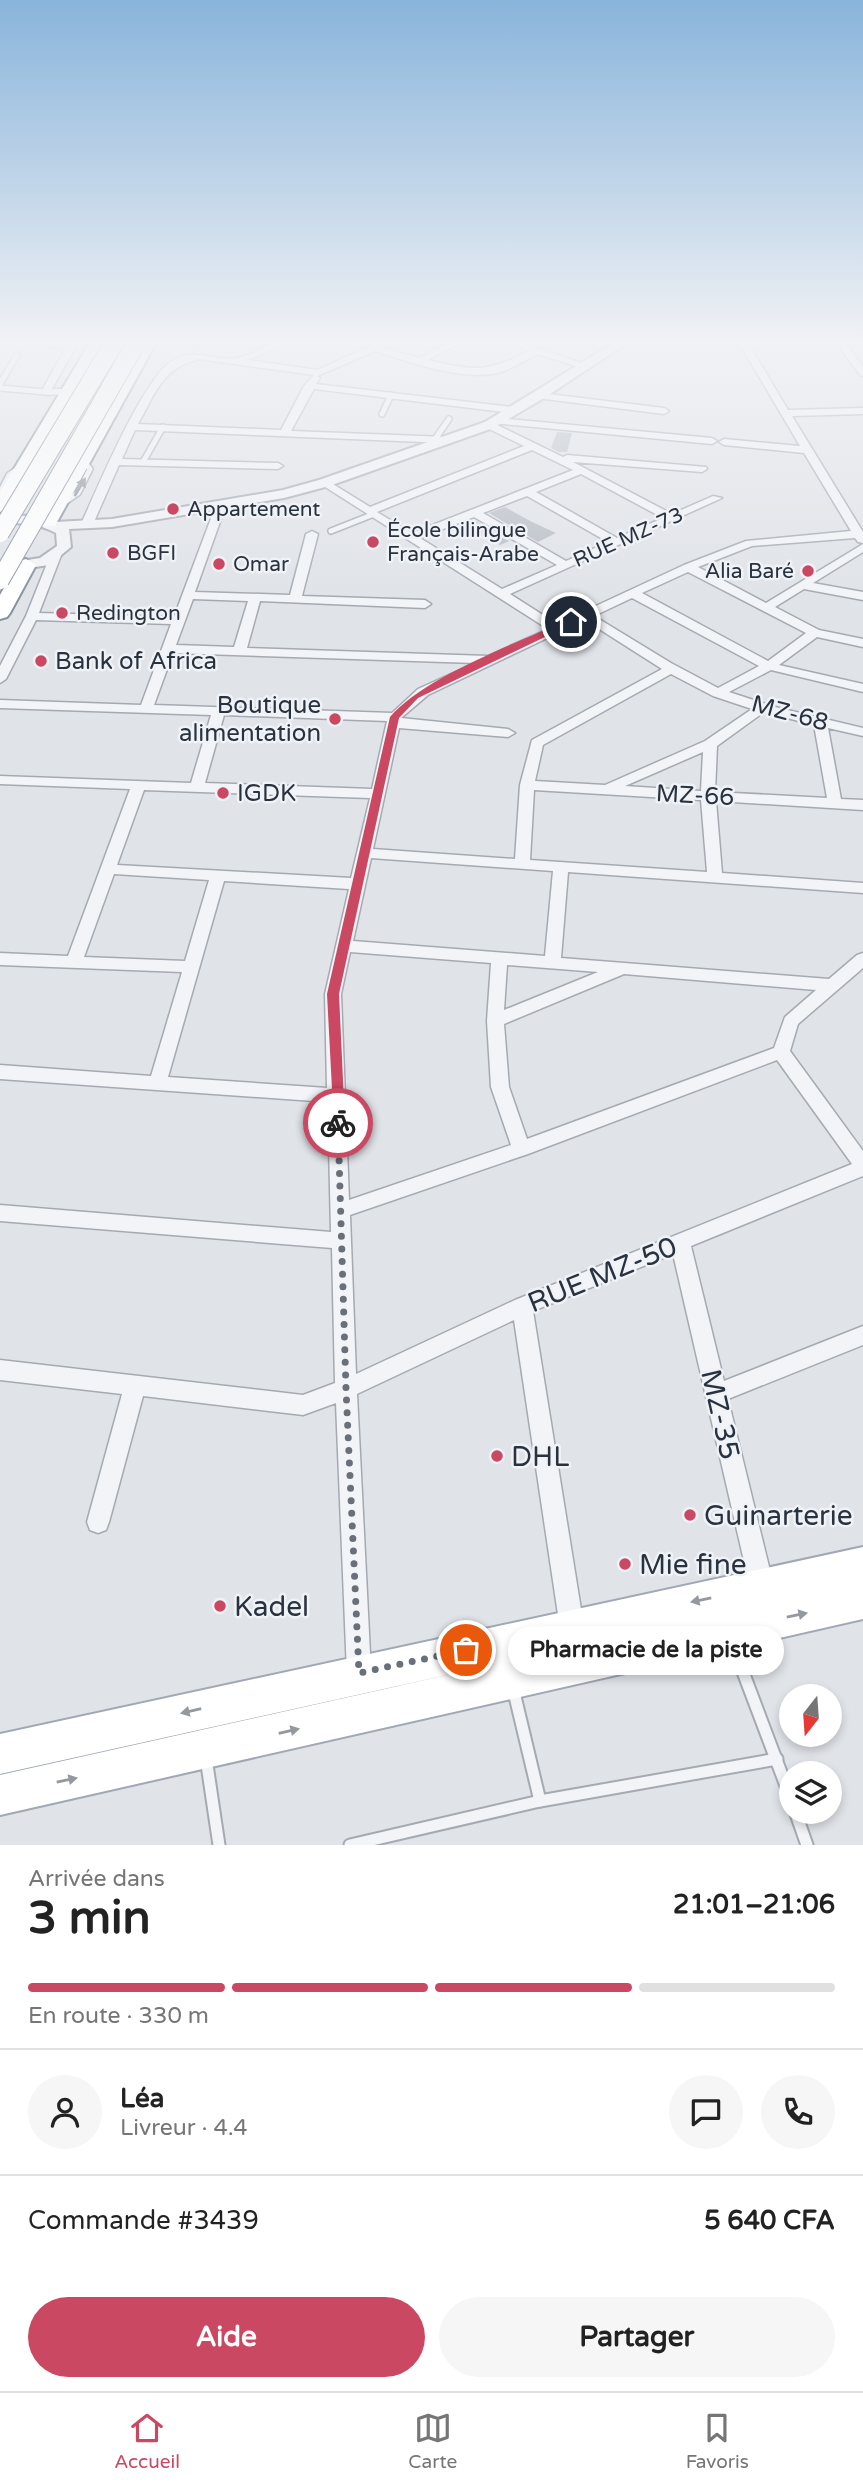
<!DOCTYPE html>
<html lang="fr">
<head>
<meta charset="utf-8">
<style>
  :root { --surface:#fff; --page:#f6f6f6; --text:#222; --muted:#767676; --line:#e0e0e0; --accent:#ca4862 }
  body { margin:0; font-family:"Varela Round",sans-serif; background:var(--page); color:var(--text); height:100vh; display:flex; flex-direction:column; font-size:26px; white-space:nowrap }
  * { box-sizing:border-box; margin:0 }
  p { font-size:23px; color:var(--muted) }
  .icon { flex:none; width:38px; height:38px; fill:none; stroke:currentColor; stroke-width:2; stroke-linecap:round; stroke-linejoin:round }
  .map { position:relative; height:1845px; overflow:hidden }
  .side { display:flex; flex-direction:column; background:var(--surface); flex:1 }
  .side>* { flex:none }
  .needle { width:46px; rotate:197deg }
  .buttons { position:absolute; left:779px; top:1684px; display:grid; gap:14px }
  .buttons a { display:grid; place-items:center; width:63px; height:63px; border-radius:50%; background:var(--surface); box-shadow:0 4px 10px #0003; font-size:35px }
  .pin { position:absolute; display:grid; place-items:center; width:60px; height:60px; color:#fff; margin:-30px; border:4px solid #fff; border-radius:50%; box-shadow:0 2px 7px #0007 }
  .courier { position:absolute; display:grid; place-items:center; width:70px; height:70px; margin:-35px; border:5px solid #ca4862; border-radius:50%; background:#fff; color:#222; box-shadow:0 2px 9px #0007 }
  .bubble { position:absolute; height:49px; border-radius:24px; background:var(--surface); box-shadow:0 4px 10px #0003; font-size:23px; font-weight:700; line-height:49px; text-align:center }
  .summary em { font-style:normal; font-weight:700 }
  .summary div { display:flex; flex-direction:column-reverse }
  .summary { display:flex; align-items:center; justify-content:space-between; height:119px; padding:0 28px }
  h1 { font-size:46px; font-weight:700; line-height:52px }
  .bar { display:grid; grid-template-columns:repeat(4,1fr); gap:10px 7px; align-content:center; height:84px; padding:0 28px }
  .bar i { height:9px; border-radius:5px; background:var(--line) }
  .bar .on { background:var(--accent) }
  .bar p { grid-column:span 4 }
  .line { display:flex; align-items:center; gap:18px; padding:0 28px; border-top:2px solid var(--line) }
  .line div { flex:1 }
  .round { display:grid; place-items:center; flex:none; width:74px; height:74px; border-radius:37px; background:var(--page) }
  .action { display:flex; gap:14px; margin-top:auto; padding:14px 28px }
  .action a { flex:1; height:80px; border-radius:42px; background:var(--accent); color:#fff; font-size:28px; font-weight:700; line-height:80px; text-align:center }
  .action a+a { background:var(--page); color:var(--text) }
  .tab-bar { display:flex; justify-content:space-around; align-items:center; height:98px; border-top:2px solid var(--line); background:var(--surface); font-size:19px; color:var(--muted) }
  .tab-bar a { display:grid; justify-items:center; gap:4px }
  .tab-bar .on { color:var(--accent) }
  .map>svg:first-child { display:block }
</style>
</head>
<body>
<div class="map">
<svg width="863" height="1845" viewBox="0 0 863 1845">
  <rect width="100%" height="100%" fill="#e0e3e8"/>
  <g fill="#b7bdc5">
    <path d="M557,432L572,433L567,452H559L551,448Z"/>
    <path d="M505,507L532,522L556,533L538,542L489,513Z"/>
    <path d="M474,520L509,541L500,545L460,525Z"/>
  </g>
  <g fill="none" stroke-linecap="round" stroke-linejoin="round">
    <g stroke="#a5aab2" stroke-width="8">
      <g id="service-far1">
        <path d="M0,384L17,355"/>
        <path d="M0,388L46,392"/>
        <path d="M382,414L391,395"/>
        <path d="M435,439L449,419"/>
        <path d="M143,462L163,427"/>
        <path d="M0,493L9,475L19,468"/>
        <path d="M59,506L78,493L90,469L83,460"/>
        <path d="M331,531L374,514"/>
      </g>
    </g>
    <g stroke="#a5aab2" stroke-width="15">
      <g id="service">
        <path d="M731,1640L791,1799"/>
        <path d="M513,1688L540,1801"/>
        <path d="M206,1758L219,1845"/>
        <path d="M795,1811L807,1845"/>
        <path d="M350,1845L540,1801L777,1759"/>
      </g>
    </g>
    <g stroke="#a5aab2" stroke-width="3">
      <g id="minor">
        <path d="M12,341H79L52,389H69L74,392L72,394L46,395L41,392L66,348Z"/>
        <path d="M193,341H206L194,347L189,344Z"/>
        <path d="M277,341H290L248,360L317,370L382,341H394L383,348L419,358L452,341H464L428,360C474,371 487,373 529,351L503,341H517L590,366L585,369L538,354C525,360 512,369 498,373C461,381 409,362 375,351L317,376L320,378L316,384L513,407L518,410L513,413L314,389L291,431L447,437L452,440L447,443L135,430L122,459L278,463L283,466L278,469L119,465L93,524L83,526L81,524C97,490 144,374 175,359C198,348 217,362 238,358C251,355 265,347 277,341ZM199,359L314,375L304,386L281,430L138,424C155,394 162,368 199,359Z"/>
        <path d="M738,341H747L788,410L863,408V414L792,416L863,532V543L858,542L855,538L752,546L698,567L766,603L863,544V552L813,583L863,592V600L804,589L775,607L819,630L863,639V647L817,637L779,665L863,684V692L771,670L729,692L775,707L863,728V736L828,728L841,799L863,800V810L716,801L722,873L863,883V893L568,872L561,958L829,979L857,955L863,953V968L798,1024L790,1051L863,1151V1176L691,1246L724,1381L863,1326V1345L728,1399L774,1587L770,1595L762,1599L754,1595L750,1587L673,1254L533,1311L584,1628L580,1636L572,1640L564,1636L560,1628L514,1320L357,1394L371,1673L368,1682L359,1685L350,1682L347,1673L336,1403L303,1415L143,1396L109,1522L106,1530L98,1533L90,1530L87,1522L122,1394L0,1380V1360L303,1395L335,1383L332,1248L0,1221V1205L331,1232L328,1102L0,1079V1065L151,1076L182,972L0,965V953L68,956L130,789L0,784V776L191,783L211,715L0,708V700L141,705L171,624L36,620L6,679L0,683V666L26,616L52,551L62,553L39,613L174,617L216,505L221,502L226,505L195,592L290,595L306,534L312,531L318,534L302,596L425,600L431,604L425,608L260,601L247,648L488,656L548,629L319,483L328,481L370,507L524,446L485,427V423H492V419L496,418L712,438L717,441L712,444L493,423L563,457L567,455L706,467L707,469L702,472L573,462L672,514L713,496L722,498L510,594L557,624L684,565L746,541L851,531L804,453L724,445L719,442L724,439L800,446ZM532,450L573,470L412,533L377,512ZM581,474L663,518L617,538L536,492ZM527,496L608,542L566,561L483,513ZM474,517L557,565L502,589L420,538ZM688,572L806,633L768,661L642,593ZM632,598L759,666L718,688L671,663L594,616ZM193,599L248,601L234,647L176,645ZM585,620L662,669L532,740L520,785L515,859L373,849L399,728L508,737L515,733L508,729L401,718L428,695ZM173,653L475,663L418,689L392,713L154,705ZM671,674L713,696L752,709L705,741L605,785L535,781L543,745ZM764,712L814,725L827,798L715,792L717,746ZM224,715L387,721L372,789L205,783ZM703,752L701,791L625,786ZM144,790L370,798L351,878L117,865ZM534,790L701,800L707,872L530,860ZM371,858L553,871L545,956L353,941ZM114,874L209,880L185,961L84,957ZM224,881L349,889L325,994L327,1088L168,1077ZM350,952L491,963L487,1021L491,1087L511,1145L349,1200L341,994ZM507,965L598,972L504,1010ZM624,974L816,990L785,1017L774,1048L527,1139L509,1087L504,1024ZM777,1060L852,1164L515,1300L356,1374L350,1215L528,1154Z"/>
        <path d="M835,341H844L863,367V376L860,375Z"/>
        <path d="M540,393L664,408L669,411L664,414L537,398V394Z"/>
      </g>
    </g>
    <g stroke="#a5aab2" stroke-width="4">
      <path id="tertiary" d="M617,341H630L544,398L493,428L329,486L284,498L112,527L69,529L71,547L49,565L8,571L1,567L8,563L40,558L57,546L56,533C38,523 20,523 0,523V515L33,516L55,522L112,519L283,490L319,480L485,422Z"/>
    </g>
    <g stroke="#9fa8b4" stroke-width="4">
      <path id="primary" d="M863,1547V1619L0,1815V1775L600,1641L0,1774V1734Z"/>
    </g>
    <g stroke="#88929e" stroke-width="4">
      <g id="trunk">
        <path d="M91,341H106L9,507L0,512V492Z"/>
        <path d="M142,341H157L57,522L55,526H41L39,522Z"/>
        <path d="M26,559L36,565L10,613L7,617L0,619V595L19,561Z"/>
      </g>
    </g>
    <use href="#service-far1" stroke="#f2f4f7" stroke-width="5"/>
    <use href="#service" stroke="#f2f4f7" stroke-width="11"/>
    <use href="#minor" fill="#f2f4f7" fill-rule="evenodd"/>
    <use href="#tertiary" fill="#f2f4f7" fill-rule="evenodd"/>
    <use href="#primary" fill="#fff" fill-rule="evenodd"/>
    <use href="#trunk" fill="#fff" fill-rule="evenodd"/>
    <g stroke="#88929e" stroke-width="20" stroke-linecap="butt">
      <g id="trunk-bridge">
        <path d="M0,533L114,343"/>
        <path d="M0,580L135,345"/>
      </g>
    </g>
    <use href="#trunk-bridge" stroke="#fff" stroke-width="18"/>
  </g>
  <defs><path id="oneway-solid" d="M-6-.8H1V-3.2L6.5 0L1 3.2V.8H-6Z" transform="scale(1.75)"/></defs>
  <use fill="#8e939b" href="#oneway-solid" transform="translate(80 487) rotate(-59)"/>
  <g fill="#94989f">
    <use href="#oneway-solid" transform="translate(701 1600) rotate(168)"/>
    <use href="#oneway-solid" transform="translate(797 1615) rotate(-12)"/>
    <use href="#oneway-solid" transform="translate(191 1711) rotate(167)"/>
    <use href="#oneway-solid" transform="translate(289 1731) rotate(-13)"/>
    <use href="#oneway-solid" transform="translate(67 1780) rotate(-12)"/>
  </g>
  <linearGradient id="sky" x2="0" y2="1"><stop stop-color="#89b4db"/><stop offset="0.57" stop-color="#f1f2f5"/><stop offset="1" stop-color="#f1f2f5" stop-opacity="0"/></linearGradient>
  <rect width="863" height="600" fill="url(#sky)"/>
  <path fill="#ca4862" d="M568,620L576,622L418,698L399,718L339,994L345,1123L338,1128L334,1127L327,994L390,717C425,676 517,643 568,620Z"/>
  <g fill="none" stroke-linecap="round" stroke-linejoin="round">
    <path stroke="#69707a" stroke-width="7" stroke-dasharray="0 12.6" d="M338,1123L346,1389L359,1673L466,1650"/>
  </g>
  <g fill="#ca4862" stroke="#eff2f6" stroke-width="2.5">
    <circle cx="173" cy="509" r="7"/>
    <circle cx="373" cy="542" r="7"/>
    <circle cx="113" cy="553" r="7"/>
    <circle cx="219" cy="564" r="7"/>
    <circle cx="808" cy="571" r="7"/>
    <circle cx="62" cy="613" r="7"/>
    <circle cx="41" cy="661" r="7"/>
    <circle cx="335" cy="719" r="7"/>
    <circle cx="223" cy="793" r="7"/>
    <circle cx="497" cy="1456" r="7"/>
    <circle cx="690" cy="1515" r="7"/>
    <circle cx="625" cy="1564" r="7"/>
    <circle cx="220" cy="1606" r="7"/>
  </g>
  <g text-anchor="middle" stroke-width="5" stroke-linejoin="round" paint-order="stroke">
    <g font-size="21" fill="#29323f" stroke="#eff2f6" text-anchor="start">
      <text x="187" y="516">Appartement</text>
      <text x="387" y="537">École bilingue<tspan x="387" dy="24">Français-Arabe</tspan></text>
      <text x="127" y="560">BGFI</text>
      <text x="233" y="571">Omar</text>
      <text x="794" y="578" text-anchor="end">Alia Baré</text>
      <text x="76" y="620">Redington</text>
    </g>
    <g font-size="21" fill="#29323f" stroke="#eff2f6">
      <text transform="translate(628 537) rotate(-24)" y="7">RUE MZ-73</text>
    </g>
    <g font-size="24" fill="#29323f" stroke="#eff2f6" text-anchor="start">
      <text x="55" y="669">Bank of Africa</text>
      <text x="321" y="713" text-anchor="end">Boutique<tspan x="321" dy="28">alimentation</tspan></text>
      <text x="237" y="801">IGDK</text>
    </g>
    <g font-size="24" fill="#29323f" stroke="#eff2f6">
      <text transform="translate(790 713) rotate(15)" y="8">MZ-68</text>
      <text transform="translate(695 795) rotate(3)" y="8">MZ-66</text>
    </g>
    <g font-size="28" fill="#29323f" stroke="#eff2f6">
      <text transform="translate(602 1274) rotate(-22)" y="10">RUE MZ-50</text>
      <text transform="translate(721 1414) rotate(77)" y="10">MZ-35</text>
    </g>
    <g font-size="28" fill="#29323f" stroke="#eff2f6" text-anchor="start">
      <text x="511" y="1466">DHL</text>
      <text x="704" y="1525">Guinarterie</text>
      <text x="639" y="1574">Mie fine</text>
      <text x="234" y="1616">Kadel</text>
    </g>
  </g>
</svg>
<div class="buttons">
<a><svg class="needle" viewBox="-14 -14 28 28"><path d="M0-13l5 13h-10z" fill="#e53935"/><path d="M0 13l5-13h-10z" fill="#767676"/></svg></a>
<a><svg class="icon" aria-label="layers" viewBox="0 0 24 24"><path d="M12 4l9 5-9 5-9-5zM3 14l9 5 9-5"/></svg></a>
</div>
<div class="pin" style="left:466px;top:1650px;background:#ea580c"><svg class="icon" aria-label="bag" viewBox="0 0 24 24"><path d="M5 8h14l-1 12H6zM9 8a3 3 0 0 1 6 0"/></svg></div>
<div class="pin" style="left:571px;top:622px;background:#1f2937"><svg class="icon" aria-label="home" viewBox="0 0 24 24"><path d="M3 11l9-7 9 7M6 9v11h12V9"/></svg></div>
<div class="courier" style="left:338px;top:1123px"><svg class="icon" aria-label="bike" viewBox="0 0 24 24"><circle cx="6" cy="16" r="4"/><circle cx="18" cy="16" r="4"/><path d="M6 16l4-8h5l3 8M10 8l3 8H6M13 5h3"/></svg></div>
<div class="bubble" style="left:508px;top:1626px;width:276px">Pharmacie de la piste</div>
</div>
<section class="side">
<div class="summary"><div><h1>3 min</h1><p>Arrivée dans</p></div><em>21:01–21:06</em></div>
<div class="bar"><i class="on"></i><i class="on"></i><i class="on"></i><i></i><p>En route · 330 m</p></div>
<div class="line" style="height:126px"><a class="round"><svg class="icon" aria-label="person" viewBox="0 0 24 24"><circle cx="12" cy="8" r="4"/><path d="M4 21q1-7 8-7t8 7"/></svg></a><div><b>Léa</b><p>Livreur · 4.4</p></div><a class="round"><svg class="icon" aria-label="chat" viewBox="0 0 24 24"><path d="M4 5h16v11H9l-5 4z"/></svg></a><a class="round"><svg class="icon" aria-label="phone" viewBox="0 0 24 24"><path d="M5 4h4l2 5-3 2q2 4 5 5l2-3 5 2v4C11 20 4 13 5 4z"/></svg></a></div>
<div class="line" style="height:91px"><div>Commande #3439</div><b>5 640 CFA</b></div>
<div class="action"><a>Aide</a><a>Partager</a></div>
</section>
<nav class="tab-bar">
<a class="on"><svg class="icon" aria-label="home" viewBox="0 0 24 24"><path d="M3 11l9-7 9 7M6 9v11h12V9"/></svg>Accueil</a>
<a><svg class="icon" aria-label="map" viewBox="0 0 24 24"><path d="M3 6l6-2 6 2 6-2v14l-6 2-6-2-6 2zM9 4v14M15 6v14"/></svg>Carte</a>
<a><svg class="icon" aria-label="saved" viewBox="0 0 24 24"><path d="M7 4h10v16l-5-4-5 4z"/></svg>Favoris</a>
</nav>
</body>
</html>
